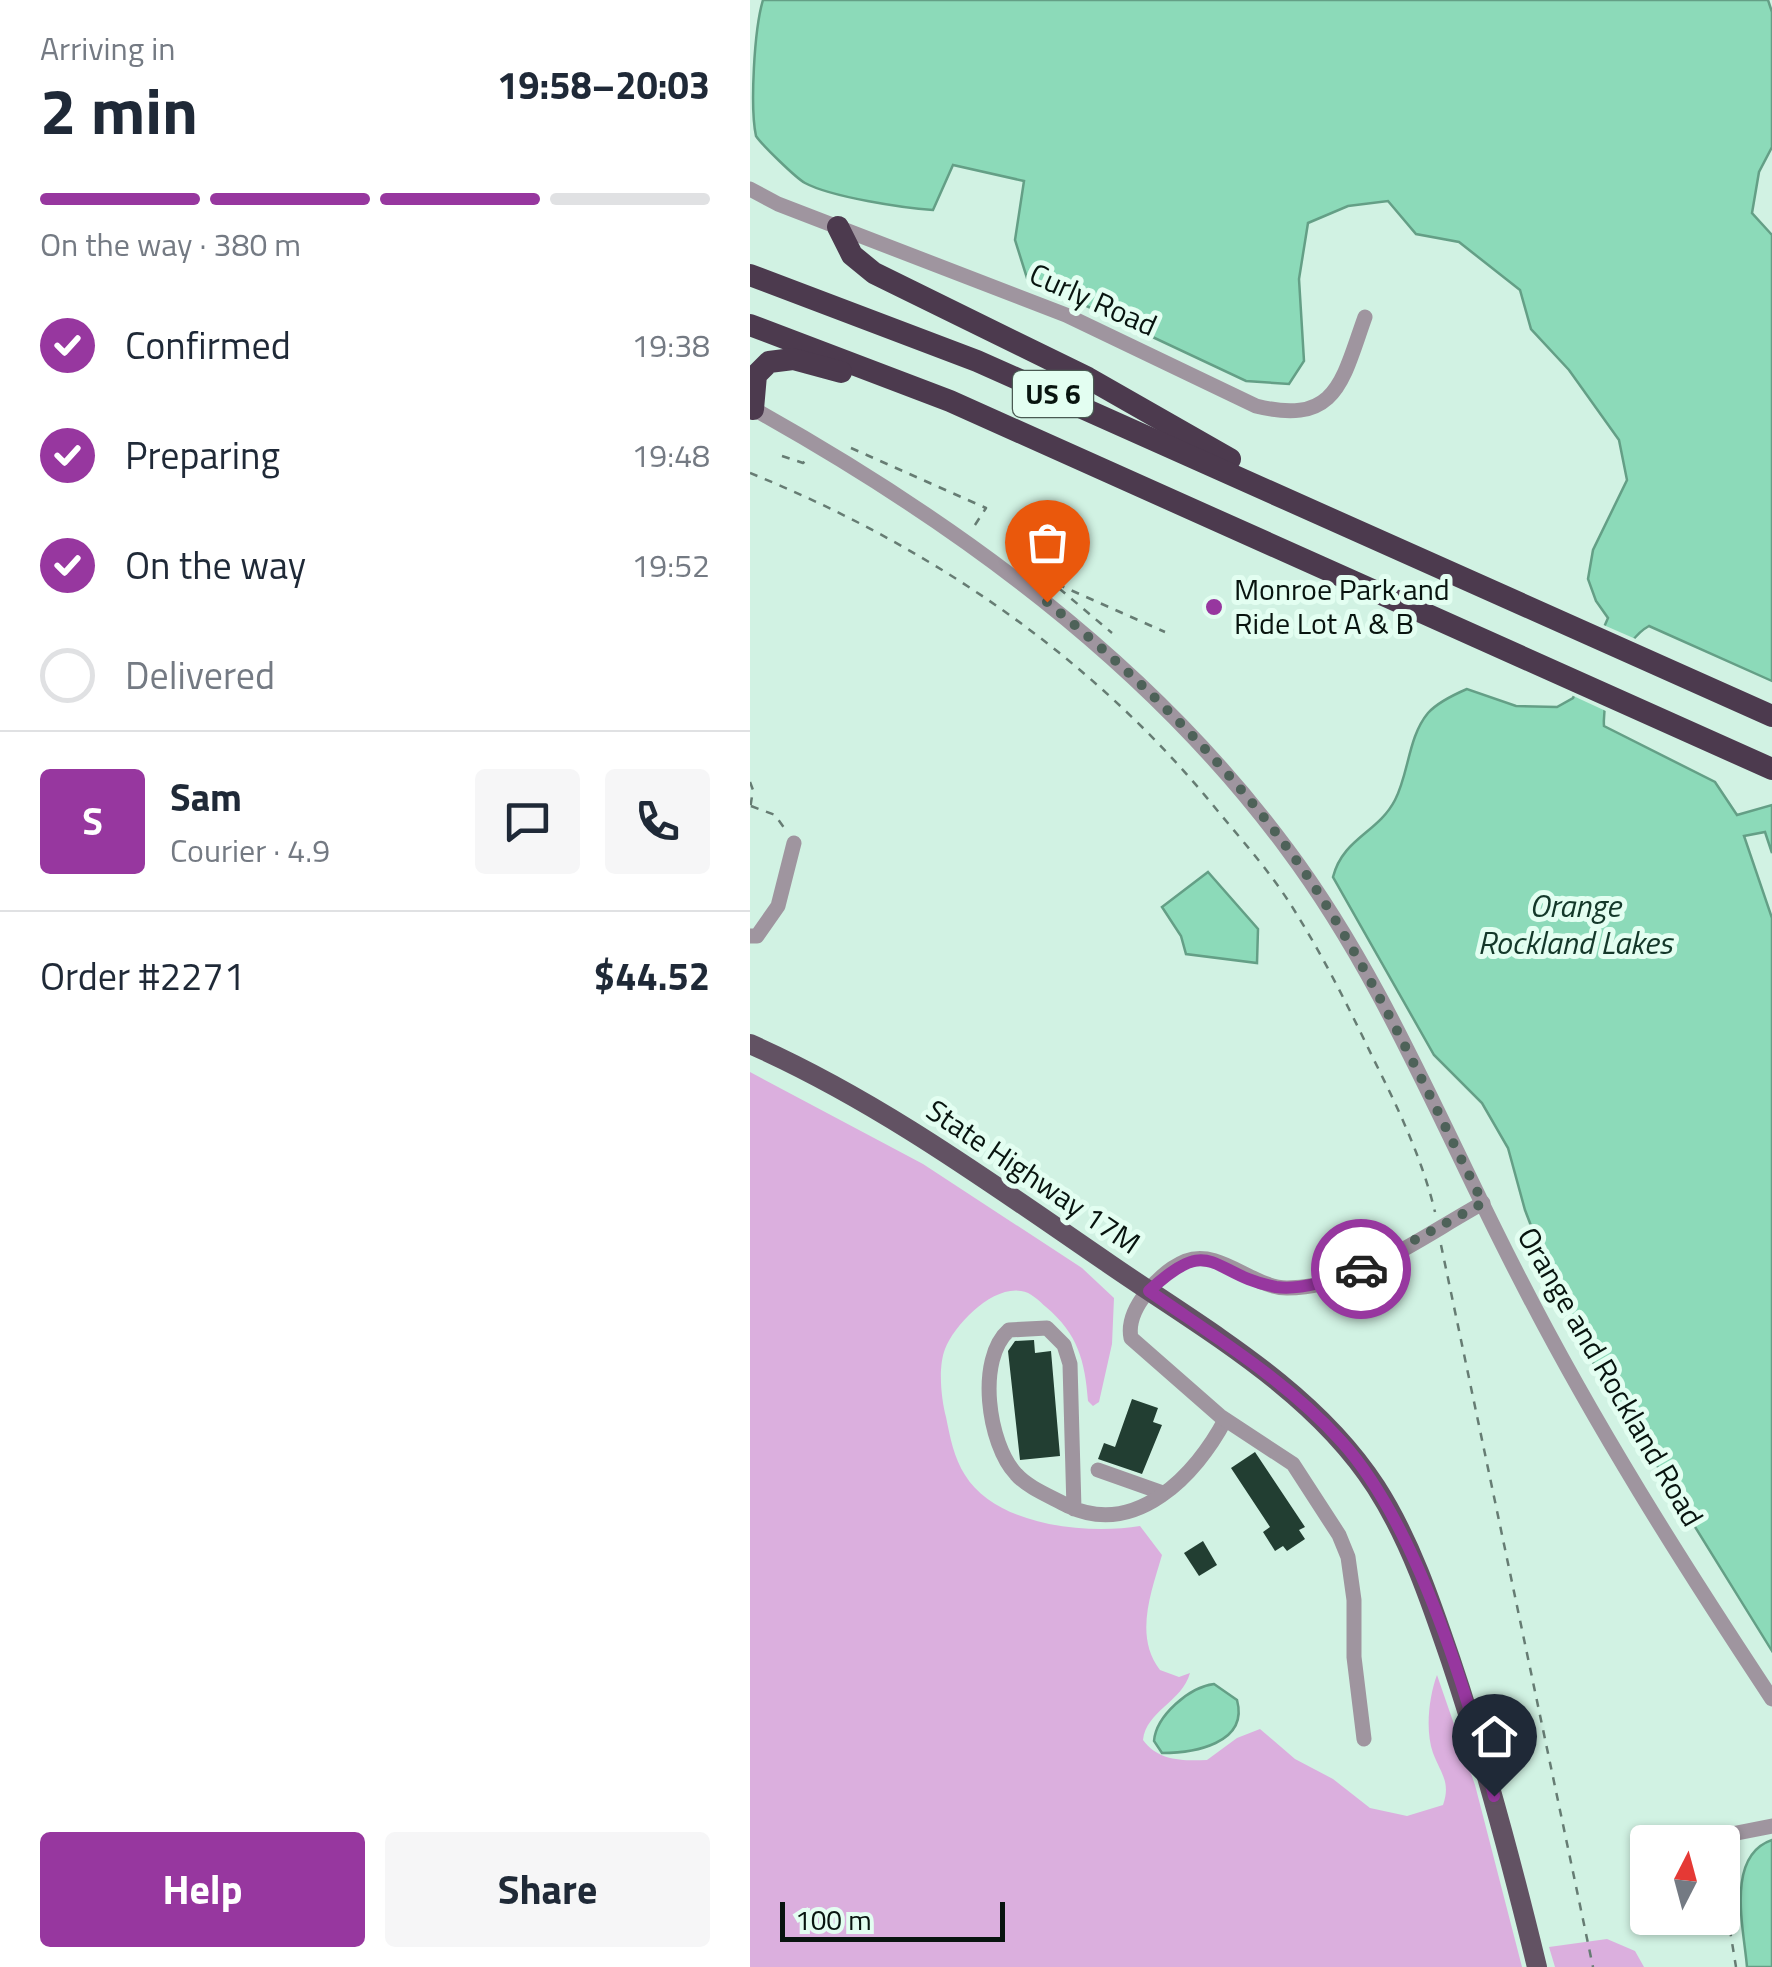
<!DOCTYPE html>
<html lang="en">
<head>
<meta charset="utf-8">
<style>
  :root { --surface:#fff; --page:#f6f6f7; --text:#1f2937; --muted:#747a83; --line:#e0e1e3; --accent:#97379f }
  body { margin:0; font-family:"Titillium Web",sans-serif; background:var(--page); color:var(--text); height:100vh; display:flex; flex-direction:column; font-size:38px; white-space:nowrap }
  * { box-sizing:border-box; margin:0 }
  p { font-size:32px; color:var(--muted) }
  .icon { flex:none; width:55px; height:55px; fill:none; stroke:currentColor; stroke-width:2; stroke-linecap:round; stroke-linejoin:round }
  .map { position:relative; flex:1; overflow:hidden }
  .drawer { display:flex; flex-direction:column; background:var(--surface); width:750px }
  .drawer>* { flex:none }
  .needle { width:65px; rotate:6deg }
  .tools { position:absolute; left:880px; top:1825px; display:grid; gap:20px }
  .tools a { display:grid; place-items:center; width:110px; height:110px; border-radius:10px; background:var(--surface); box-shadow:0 2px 8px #0004; font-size:50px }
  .scale { position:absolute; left:30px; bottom:25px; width:225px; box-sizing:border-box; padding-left:10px; border:5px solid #08140f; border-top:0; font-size:28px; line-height:35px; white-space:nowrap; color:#08140f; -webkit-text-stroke:8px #e3fef1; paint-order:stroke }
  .pin { position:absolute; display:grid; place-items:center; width:85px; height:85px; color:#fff; margin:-102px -42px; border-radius:50% 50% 50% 0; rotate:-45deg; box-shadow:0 0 10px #0007 }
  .pin .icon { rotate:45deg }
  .courier { position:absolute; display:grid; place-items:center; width:100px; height:100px; margin:-50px; border:8px solid #97379f; border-radius:50%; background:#fff; color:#222; box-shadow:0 2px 12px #0007 }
  .overview em { font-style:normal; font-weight:700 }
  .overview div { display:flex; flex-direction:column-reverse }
  .overview { display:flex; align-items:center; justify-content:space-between; height:170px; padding:0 40px }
  h1 { font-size:65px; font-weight:700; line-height:75px }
  .bar { display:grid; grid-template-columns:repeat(4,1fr); gap:15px 10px; align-content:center; height:120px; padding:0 40px }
  .bar i { height:12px; border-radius:8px; background:var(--line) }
  .bar .current { background:var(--accent) }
  .bar p { grid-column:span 4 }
  .line { display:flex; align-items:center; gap:25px; padding:0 40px; border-top:2px solid var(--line) }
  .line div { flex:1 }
  .round { display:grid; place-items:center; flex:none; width:105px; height:105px; border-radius:10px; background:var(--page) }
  ol { padding:0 40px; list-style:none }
  li { display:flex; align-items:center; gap:30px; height:110px }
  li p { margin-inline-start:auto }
  li .icon { padding:10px; border-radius:50%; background:var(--accent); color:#fff; stroke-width:4 }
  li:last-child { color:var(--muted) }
  li i { width:55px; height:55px; border:5px solid var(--line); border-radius:50% }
  .button { display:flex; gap:20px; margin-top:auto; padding:20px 40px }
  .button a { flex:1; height:115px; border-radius:10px; background:var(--accent); color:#fff; font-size:40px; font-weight:700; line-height:115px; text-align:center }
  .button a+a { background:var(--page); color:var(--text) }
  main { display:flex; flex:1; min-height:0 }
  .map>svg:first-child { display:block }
</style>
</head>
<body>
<main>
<section class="drawer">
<div class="overview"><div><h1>2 min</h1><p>Arriving in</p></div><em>19:58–20:03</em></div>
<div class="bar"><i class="current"></i><i class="current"></i><i class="current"></i><i></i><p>On the way · 380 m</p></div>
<ol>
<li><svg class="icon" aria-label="check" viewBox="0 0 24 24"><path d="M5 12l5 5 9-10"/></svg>Confirmed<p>19:38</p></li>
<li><svg class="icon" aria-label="check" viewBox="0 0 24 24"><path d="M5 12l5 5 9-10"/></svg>Preparing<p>19:48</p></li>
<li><svg class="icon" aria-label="check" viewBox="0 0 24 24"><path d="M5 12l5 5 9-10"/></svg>On the way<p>19:52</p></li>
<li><i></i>Delivered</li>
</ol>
<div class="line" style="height:180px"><b class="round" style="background:var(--accent);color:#fff">S</b><div><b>Sam</b><p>Courier · 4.9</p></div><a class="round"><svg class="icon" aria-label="chat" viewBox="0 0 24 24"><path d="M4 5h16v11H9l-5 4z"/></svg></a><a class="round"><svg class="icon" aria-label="phone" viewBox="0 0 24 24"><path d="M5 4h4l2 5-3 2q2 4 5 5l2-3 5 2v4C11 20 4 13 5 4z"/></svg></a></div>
<div class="line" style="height:130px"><div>Order #2271</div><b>$44.52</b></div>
<div class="button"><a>Help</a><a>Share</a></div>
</section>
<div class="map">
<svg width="1022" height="1967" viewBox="0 0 1022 1967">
  <rect width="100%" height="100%" fill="#d1f2e3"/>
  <g fill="#dbafde">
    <path d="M0,1072L173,1164L332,1268L364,1298L362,1344L349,1402L343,1406L338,1401C335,1361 328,1334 296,1307C289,1301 281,1292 271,1291C242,1286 205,1324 195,1349C188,1367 191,1398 196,1417C200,1437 204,1458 215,1475C246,1526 338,1535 390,1526L412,1555C401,1593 384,1636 410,1670L429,1677L440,1673C432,1702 396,1711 393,1740C408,1761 433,1761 457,1760L487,1738L510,1729L545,1759L583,1779L620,1808L657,1816L693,1805C701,1782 691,1774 683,1753C675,1731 679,1696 687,1675L725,1785L772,1967H0Z"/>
    <path d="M857,1939L885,1951L894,1967H805L799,1947Z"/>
  </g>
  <g fill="#8cdab9" stroke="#649f86" stroke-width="2.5">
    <path d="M13,0H1018L1022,12V147L1009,172L1002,213L1022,235V681L899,626C873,640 852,696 854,726L965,782L987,815L1022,805V853L1015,832L994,836L1022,918V1651L818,1322L775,1210L758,1148L732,1103L684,1055L583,877C593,838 628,833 645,800C659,773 658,737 678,713C688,702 703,695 717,689L766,706L807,707L823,698L858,618L846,601L838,579L843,550L877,480L869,440L819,370L781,329L770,290L709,242L666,234L638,201L598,206L558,223L549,279L554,361L539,384L496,381L277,278L265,240L274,181L203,165L183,210C153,208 81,197 55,183C46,178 12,145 6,136C0,108 4,30 13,0Z"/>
    <path d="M458,872L508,929L507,963L436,954L431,936L412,907Z"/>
    <path d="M464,1684L487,1700C499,1744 443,1753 412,1753L404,1741C406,1716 439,1687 464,1684Z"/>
    <path d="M1022,1840V1967H997C994,1929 975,1856 1022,1840Z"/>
  </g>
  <path fill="#d1f2e3" d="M849,623L888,640L858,712L819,694Z"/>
  <g fill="#223e32">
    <path d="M284,1340L285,1353L301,1351L310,1456L270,1460L258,1351L265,1341Z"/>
    <path d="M382,1399L408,1408L403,1422L412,1425L392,1474L348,1459L354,1443L365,1447Z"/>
    <path d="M505,1452L555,1527L549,1530L555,1539L537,1551L533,1546L525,1551L513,1532L520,1527L481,1468Z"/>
    <path d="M453,1541L467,1565L449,1576L434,1553Z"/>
  </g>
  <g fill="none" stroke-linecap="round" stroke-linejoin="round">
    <g stroke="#667c73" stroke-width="2.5" stroke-dasharray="8 8" stroke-linecap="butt">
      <path d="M101,448L236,508L223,528"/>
      <path d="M32,456L53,463L58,459"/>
      <path d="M0,473C178,545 340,655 462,804C489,837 518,869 541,905C572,954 598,1006 623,1058C648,1108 672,1158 685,1212"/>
      <path d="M269,562L311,590L362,633"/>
      <path d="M307,584L415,632"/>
      <path d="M0,782L3,790L0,809"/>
      <path d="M1,806L25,815L35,829"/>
      <path d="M691,1245L843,1967"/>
      <path d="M972,1881L986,1967"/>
    </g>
    <g stroke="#9f959f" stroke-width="15">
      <path d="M0,189L28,204L316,315L506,406C587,426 592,381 615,317"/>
      <path d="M0,407C203,520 398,661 537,849C635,980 695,1135 770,1279C844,1424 932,1563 1022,1699"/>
      <path d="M0,936H7L28,906L44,843"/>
      <path d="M348,1470L413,1493"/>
      <path d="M324,1509L320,1364L314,1345L297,1328L259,1330C226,1359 238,1444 266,1474C278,1488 302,1497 318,1506C386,1538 446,1475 475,1420"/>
      <path d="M614,1739L604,1657V1600L598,1557L589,1535L543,1464L470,1416L381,1338C375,1309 410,1272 436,1261C469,1248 503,1288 537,1288C606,1288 674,1235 733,1203"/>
      <path d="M889,1842L891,1852H898"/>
      <path d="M941,1842L1022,1826"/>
    </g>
    <path stroke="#625263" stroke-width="20" d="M0,1044C127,1100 241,1183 355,1261C450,1327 562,1388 626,1487C660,1540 681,1602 701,1661C735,1762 762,1864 787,1967"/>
    <g stroke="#4c3a4e" stroke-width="22">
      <path d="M88,227L102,255L124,273L338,378L480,459"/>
      <path d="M0,275L227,361L1022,716"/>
      <path d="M0,325L200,401L1022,769"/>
      <path d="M3,409L6,375L19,362L43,359L91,372"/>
    </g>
  </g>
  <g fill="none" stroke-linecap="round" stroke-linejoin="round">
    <path stroke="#4e6259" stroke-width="10" stroke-dasharray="0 18" d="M297,602C395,682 491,777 562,883C628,984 679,1095 733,1203L611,1269"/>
    <path stroke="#97379f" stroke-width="12" d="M611,1269C586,1279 552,1291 526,1287C460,1275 463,1231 399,1291C465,1337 536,1380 591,1441C665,1522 716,1689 744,1796"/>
  </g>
  <circle fill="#97379f" stroke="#e3fef1" stroke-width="4" cx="464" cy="607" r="10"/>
  <g text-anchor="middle" stroke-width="10" stroke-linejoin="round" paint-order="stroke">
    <rect fill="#e3fef1" stroke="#4a5a53" stroke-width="2.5" x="263" y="371" width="80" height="46" rx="8"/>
    <g font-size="28" font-weight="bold" fill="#08140f">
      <text x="303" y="404">US 6</text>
    </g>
    <g font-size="30" fill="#08140f" stroke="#e3fef1">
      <text transform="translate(343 300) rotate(24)" y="10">Curly Road</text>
      <text transform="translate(283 1177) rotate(34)" y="10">State Highway 17M</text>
      <text transform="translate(860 1377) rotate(60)" y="10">Orange and Rockland Road</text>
    </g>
    <g font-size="30" fill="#08140f" stroke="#e3fef1" text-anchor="start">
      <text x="484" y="600">Monroe Park and<tspan x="484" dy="34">Ride Lot A &amp; B</tspan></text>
    </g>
    <g font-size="32" font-style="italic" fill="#14382a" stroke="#e3fef1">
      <text x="825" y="917">Orange<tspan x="825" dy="37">Rockland Lakes</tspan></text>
    </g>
  </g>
</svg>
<div class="tools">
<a><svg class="needle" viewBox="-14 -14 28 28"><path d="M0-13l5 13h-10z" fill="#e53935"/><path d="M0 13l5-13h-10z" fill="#747a83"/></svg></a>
</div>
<div class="scale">100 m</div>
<div class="pin" style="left:297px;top:602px;background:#ea580c"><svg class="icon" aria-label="bag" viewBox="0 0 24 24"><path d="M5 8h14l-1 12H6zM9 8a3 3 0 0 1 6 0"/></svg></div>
<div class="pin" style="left:744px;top:1796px;background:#1f2937"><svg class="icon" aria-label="home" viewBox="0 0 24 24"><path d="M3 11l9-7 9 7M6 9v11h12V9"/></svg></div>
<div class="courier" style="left:611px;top:1269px"><svg class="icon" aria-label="car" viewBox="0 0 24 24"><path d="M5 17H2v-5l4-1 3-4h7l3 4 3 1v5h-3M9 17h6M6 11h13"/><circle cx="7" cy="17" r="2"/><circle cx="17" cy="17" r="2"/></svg></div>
</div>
</main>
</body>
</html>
